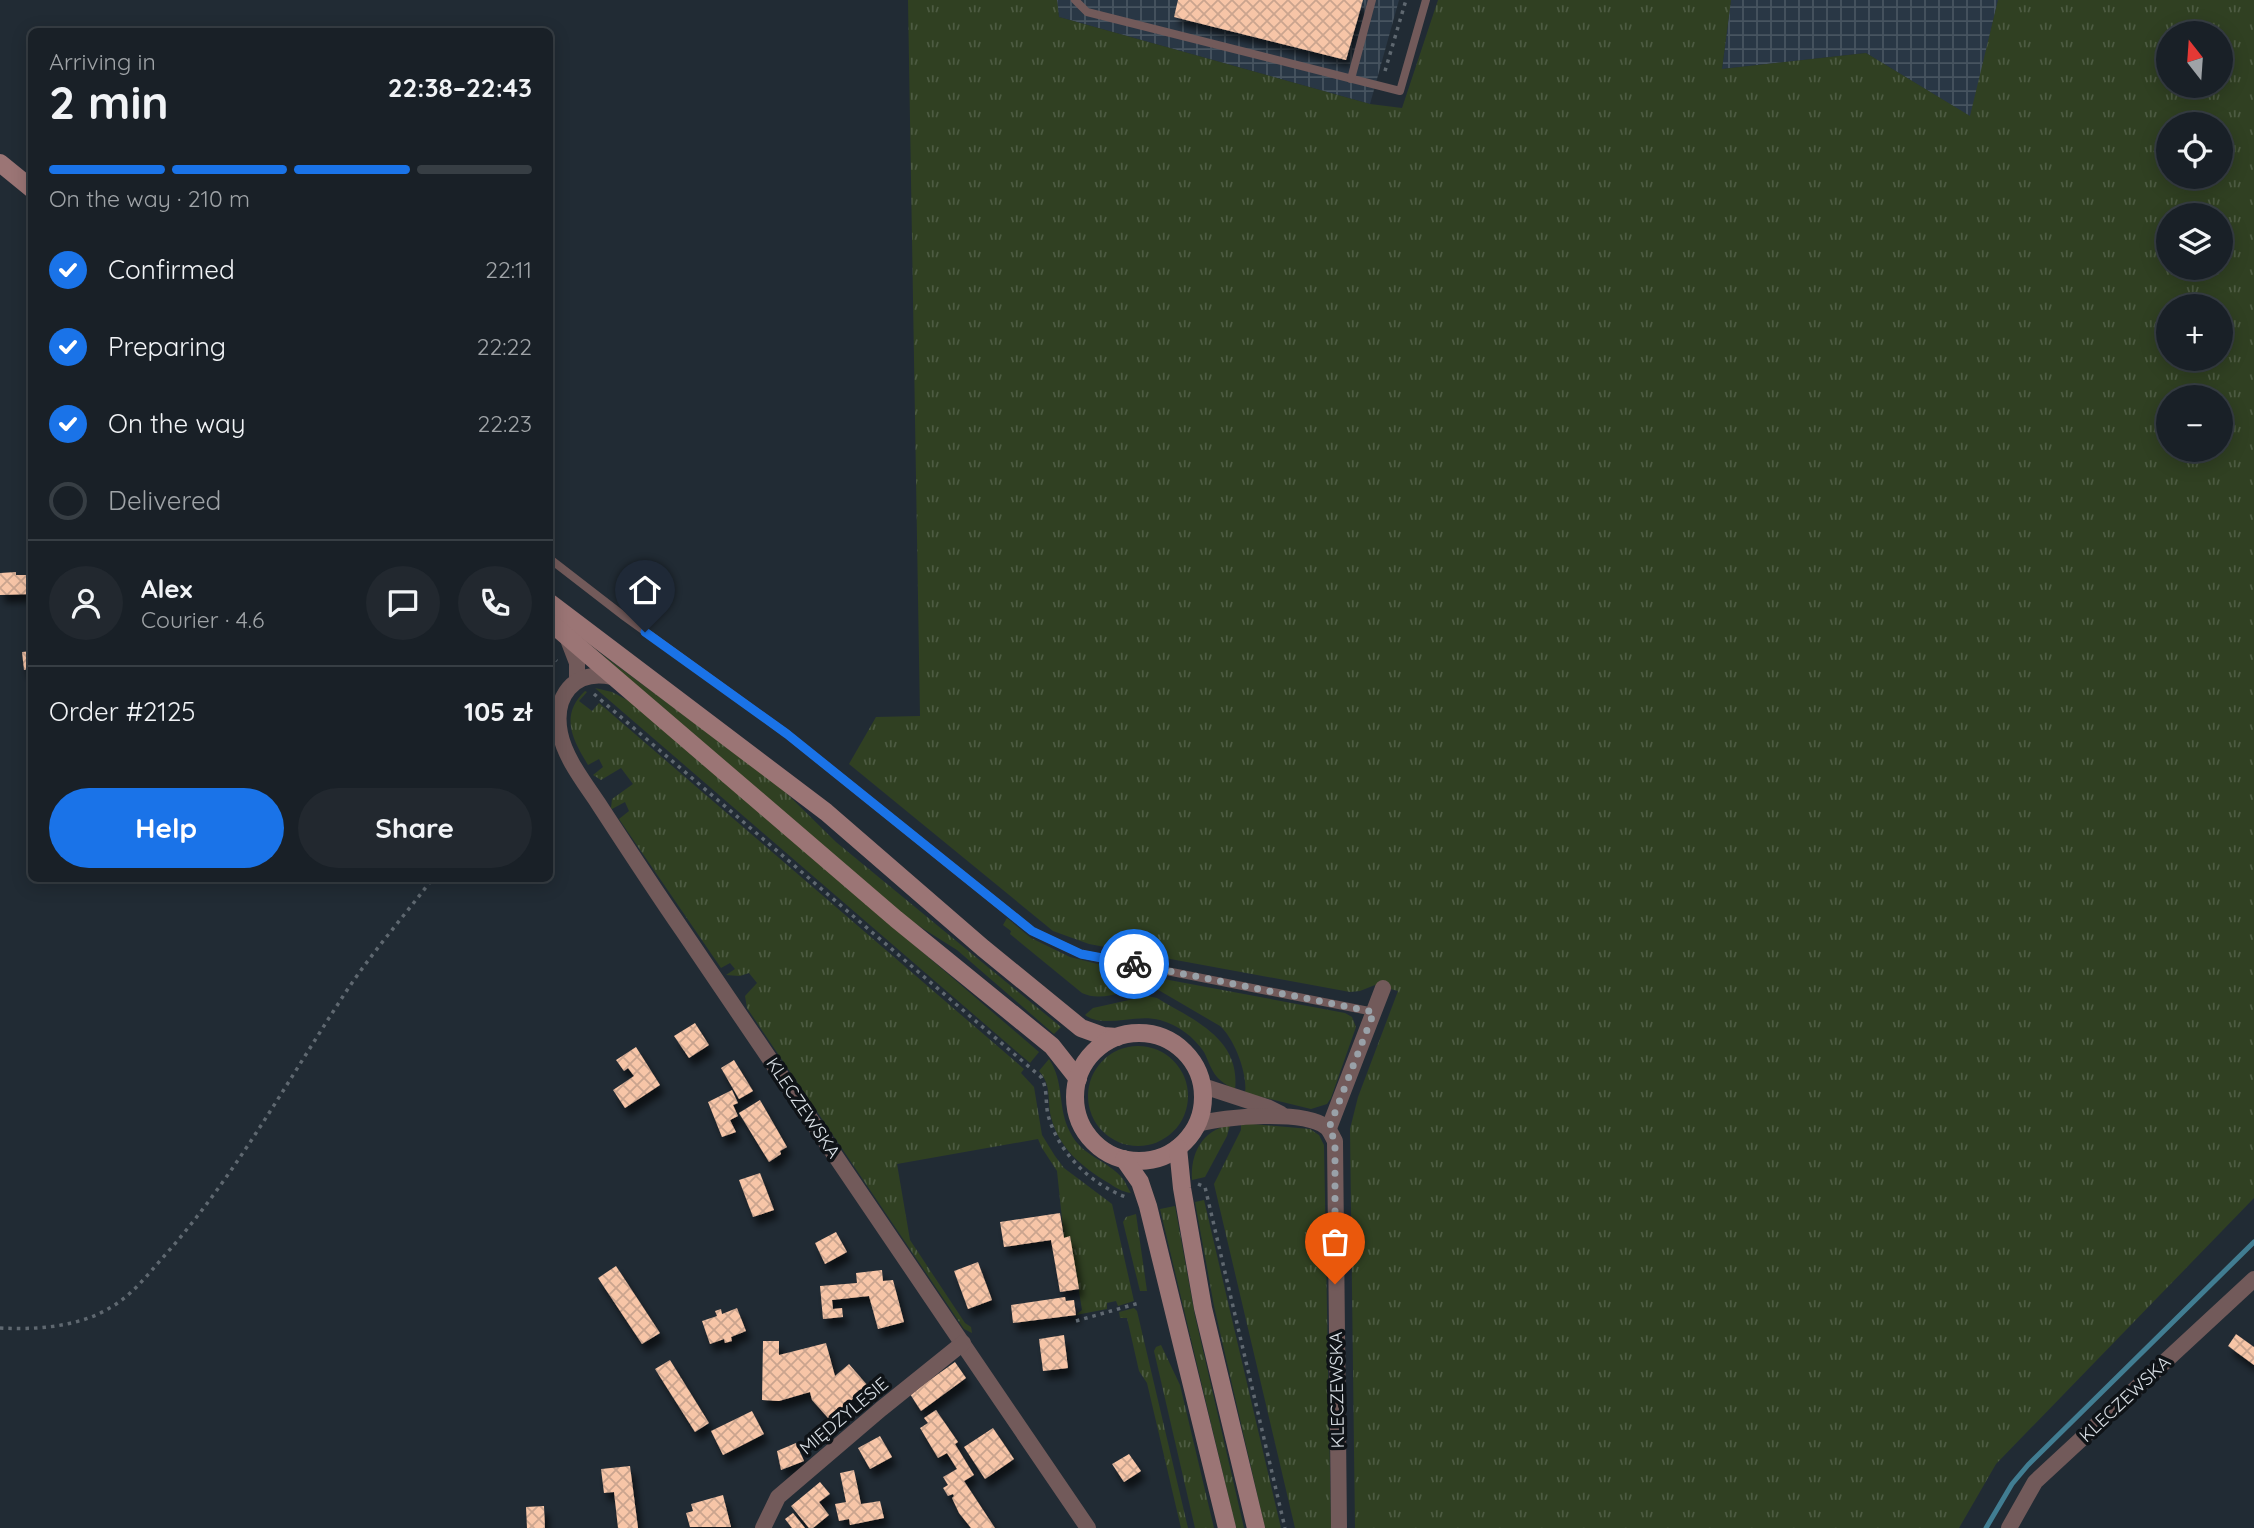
<!DOCTYPE html>
<html lang="en">
<head>
<meta charset="utf-8">
<style>
  :root { --surface:#192027; --page:#22282f; --text:#f1f3f6; --muted:#9fa3a7; --line:#373e44; --accent:#1a73e8 }
  body { margin:0; font-family:Quicksand,sans-serif; background:var(--page); color:var(--text); height:100vh; display:flex; flex-direction:column; font-size:26px; white-space:nowrap }
  * { box-sizing:border-box; margin:0 }
  p { font-size:23px; color:var(--muted) }
  .icon { flex:none; width:38px; height:38px; fill:none; stroke:currentColor; stroke-width:2; stroke-linecap:round; stroke-linejoin:round }
  .map { position:relative; flex:1; overflow:hidden }
  .drawer { position:absolute; left:28px; top:28px; width:525px; height:854px; display:flex; flex-direction:column; background:var(--surface); border-radius:10px; box-shadow:0 4px 18px #0003,0 0 0 2px var(--line) }
  .drawer>* { flex:none }
  .needle { width:46px; rotate:343deg }
  .buttons { position:absolute; left:2156px; top:21px; display:grid; gap:14px }
  .buttons a { display:grid; place-items:center; width:77px; height:77px; border-radius:50%; background:var(--surface); box-shadow:0 4px 18px #0003,0 0 0 2px var(--line); font-size:35px }
  .pin { position:absolute; display:grid; place-items:center; width:60px; height:60px; color:#fff; margin:-72px -30px; border-radius:50% 50% 50% 0; rotate:-45deg; box-shadow:0 0 7px #0007 }
  .pin .icon { rotate:45deg }
  .courier { position:absolute; display:grid; place-items:center; width:70px; height:70px; margin:-35px; border:5px solid #1a73e8; border-radius:50%; background:#fff; color:#222; box-shadow:0 2px 9px #0007 }
  .overview em { font-style:normal; font-weight:800 }
  .overview div { display:flex; flex-direction:column-reverse }
  .overview { display:flex; align-items:center; justify-content:space-between; height:119px; padding:0 21px }
  h1 { font-size:46px; font-weight:800; line-height:52px }
  .bar { display:grid; grid-template-columns:repeat(4,1fr); gap:10px 7px; align-content:center; height:84px; padding:0 21px }
  .bar i { height:9px; border-radius:5px; background:var(--line) }
  .bar .active { background:var(--accent) }
  .bar p { grid-column:span 4 }
  .line { display:flex; align-items:center; gap:18px; padding:0 21px; border-top:2px solid var(--line) }
  .line div { flex:1 }
  .round { display:grid; place-items:center; flex:none; width:74px; height:74px; border-radius:37px; background:var(--page) }
  ol { padding:0 21px; list-style:none }
  li { display:flex; align-items:center; gap:21px; height:77px }
  li p { margin-inline-start:auto }
  li .icon { padding:7px; border-radius:50%; background:var(--accent); color:#fff; stroke-width:4 }
  li:last-child { color:var(--muted) }
  li i { width:38px; height:38px; border:4px solid var(--line); border-radius:50% }
  .primary-button { display:flex; gap:14px; margin-top:auto; padding:14px 21px }
  .primary-button a { flex:1; height:80px; border-radius:42px; background:var(--accent); color:#fff; font-size:28px; font-weight:800; line-height:80px; text-align:center }
  .primary-button a+a { background:var(--page); color:var(--text) }
  .map>svg:first-child { display:block }
</style>
</head>
<body>
<div class="map">
<svg width="2254" height="1528" viewBox="0 0 2254 1528">
  <defs>
    <pattern id="industrial-grid" width="8" height="8" patternUnits="userSpaceOnUse" patternTransform="scale(1.75)"><rect width="8" height="8" fill="#293745"/><path d="M0 4h8M4 0v8" fill="none" stroke="#475460"/></pattern>
    <pattern id="grass-tufts" width="24" height="20" patternUnits="userSpaceOnUse" patternTransform="scale(1.75)"><rect width="24" height="20" fill="#304022"/><path d="M3 7l-1-3M5 7V3M7 7l1-3M15 17l-1-3M17 17v-4M19 17l1-3" fill="none" stroke="#4d5b42"/></pattern>
    <pattern id="building-cross-hatch" width="8" height="8" patternUnits="userSpaceOnUse" patternTransform="scale(1.75)"><rect width="8" height="8" fill="#f7c5a7"/><path d="M0 0l8 8M0 8l8-8" fill="none" stroke="#caa48e"/></pattern>
    <filter id="shadow"><feDropShadow dx="4.5" dy="8" stdDeviation="3.5" flood-color="#0009"/></filter>
  </defs>
  <rect width="100%" height="100%" fill="#212b34"/>
  <g fill="url(#industrial-grid)">
    <path d="M1057,0H1399L1370,104L1059,17Z"/>
    <path d="M1731,0H1998L1971,117L1866,53L1722,69Z"/>
  </g>
  <g fill="url(#grass-tufts)" fill-rule="evenodd">
    <path d="M908,0H1057L1059,17L1370,104L1402,108L1438,0H1731L1722,69L1866,53L1970,116L1998,0H2254V1198L1996,1464L1959,1528H1355L1350,1129L1358,1097L1398,991L1375,985L1360,991L1350,992L1089,944L1053,931L849,764L876,717L920,716ZM2168,33H2221V86H2168ZM2168,124H2221V177H2168ZM2168,215H2221V268H2168ZM2168,306H2221V359H2168ZM2168,397H2221V450H2168Z"/>
    <path d="M558,618L600,653L776,783L836,842L1061,1027L1054,1034L957,950L911,921Z"/>
    <path d="M595,688L612,692L631,702L1039,1052L1030,1063Z"/>
    <path d="M585,691L587,692L579,701L592,711L599,703L1024,1069L1021,1073L1034,1087L1042,1135L1055,1156L1064,1168L1112,1204L1134,1301L1118,1306L1116,1301L1107,1303V1309L1076,1315L1082,1310L1070,1237L1064,1238L1057,1171L1042,1148L1038,1139L897,1164L910,1240L965,1323L971,1327L972,1333L964,1329L747,1008L745,996L757,983L749,973L740,976L726,975L735,969L730,963L721,968L619,819L629,811L625,802L612,809L611,808L612,799L633,784L621,768L601,780L593,775L603,767L599,759L588,765C573,740 559,716 585,691Z"/>
    <path d="M1007,918L1031,938L1070,957L1137,974L1345,1013L1352,1017L1356,1027L1331,1098L1327,1104L1311,1109L1245,1093C1248,1074 1234,1038 1220,1026L1155,988C1131,985 1105,1004 1082,993L1010,934L1011,931L1003,925Z"/>
    <path d="M1147,996L1157,998C1193,1020 1241,1038 1235,1090C1229,1086 1221,1082 1217,1077C1211,1070 1208,1060 1204,1052C1194,1037 1178,1025 1160,1020C1135,1013 1104,1029 1085,1015L1093,1008Z"/>
    <circle cx="1138" cy="1096" r="50"/>
    <path d="M1049,1059C1065,1083 1057,1107 1070,1132C1082,1157 1108,1160 1123,1179C1126,1183 1128,1189 1131,1193C1122,1192 1115,1187 1107,1182C1081,1166 1059,1148 1051,1117C1047,1100 1052,1085 1039,1071Z"/>
    <path d="M1241,1123L1310,1129L1319,1135L1324,1145L1331,1528H1295L1214,1184L1241,1130Z"/>
    <path d="M1230,1125L1227,1136L1205,1177L1192,1180C1190,1154 1202,1130 1230,1125Z"/>
    <path d="M1204,1200L1281,1528H1265L1214,1306L1195,1202Z"/>
    <path d="M1175,1206L1195,1316L1244,1528H1236L1160,1209Z"/>
    <path d="M1136,1214L1147,1291H1140L1123,1222L1126,1217Z"/>
    <path d="M1134,1308L1137,1311L1188,1528H1181L1147,1383L1139,1371L1127,1318H1120L1119,1312Z"/>
    <path d="M1161,1345L1180,1385L1214,1528H1195L1154,1351L1156,1347Z"/>
  </g>
  <g fill="none" stroke-linecap="round" stroke-linejoin="round">
    <path stroke="#417d92" stroke-width="5" d="M1986,1528L2012,1484L2028,1465L2254,1242"/>
  </g>
  <g fill="url(#building-cross-hatch)" filter="url(#shadow)">
    <path d="M1178,0H1363L1346,60L1174,17Z"/>
    <path d="M16,572V575H32V594L0,595V573Z"/>
    <path d="M32,651V669L24,670L22,652Z"/>
    <path d="M695,1023L709,1045L689,1058L674,1036Z"/>
    <path d="M636,1047L660,1085L625,1108L613,1090L634,1076L628,1068L624,1071L616,1060Z"/>
    <path d="M734,1060L753,1091L739,1099L721,1068Z"/>
    <path d="M732,1090L738,1103L733,1105L738,1116L730,1120L736,1132L722,1137L708,1102Z"/>
    <path d="M760,1100L787,1147L780,1151L781,1154L769,1162L739,1113Z"/>
    <path d="M760,1173L774,1210L753,1217L739,1180Z"/>
    <path d="M1060,1213L1064,1238L1070,1236L1079,1289L1060,1292L1051,1240L1004,1247L1000,1222Z"/>
    <path d="M836,1232L847,1252L825,1264L815,1243Z"/>
    <path d="M978,1262L992,1300L968,1309L954,1271Z"/>
    <path d="M616,1266L660,1333L642,1344L598,1278Z"/>
    <path d="M882,1270L883,1281L893,1280L904,1322L878,1329L869,1296L832,1300L833,1309L842,1308L843,1317L823,1319L820,1286L857,1283L856,1273Z"/>
    <path d="M1065,1297L1066,1301L1074,1300L1076,1315L1013,1323L1011,1305Z"/>
    <path d="M737,1308L746,1331L731,1337L732,1341L725,1343L724,1339L710,1344L702,1321L717,1316L715,1311L721,1309L722,1314Z"/>
    <path d="M2236,1334L2254,1347V1365L2228,1346Z"/>
    <path d="M1064,1335L1068,1368L1043,1371L1039,1339Z"/>
    <path d="M763,1341H779V1355L826,1343L835,1376L849,1364L868,1386L829,1419L812,1400L810,1392L779,1401L762,1400Z"/>
    <path d="M670,1360L709,1423L695,1432L655,1369Z"/>
    <path d="M955,1362L966,1378L921,1411L910,1394Z"/>
    <path d="M936,1410L958,1442L955,1444L974,1475L964,1481L995,1528H971L959,1513L952,1498L954,1496L953,1494L948,1496L943,1488L948,1485L943,1477L957,1469L947,1453L938,1458L920,1428L928,1423L924,1418Z"/>
    <path d="M752,1411L764,1434L723,1455L711,1431Z"/>
    <path d="M993,1428L1014,1459L985,1479L964,1447Z"/>
    <path d="M880,1436L892,1457L870,1469L858,1448Z"/>
    <path d="M796,1443L804,1461L781,1470L777,1451Z"/>
    <path d="M1129,1454L1141,1471L1124,1482L1112,1464Z"/>
    <path d="M630,1466L638,1528H618L614,1492L604,1493L601,1469Z"/>
    <path d="M854,1470L861,1504L880,1501L884,1518L850,1525L849,1519L839,1521L835,1504L846,1502L840,1473Z"/>
    <path d="M820,1482L830,1494L819,1502L829,1515L813,1528H809L791,1506Z"/>
    <path d="M723,1495L731,1527H690L686,1513L693,1511L691,1504Z"/>
    <path d="M544,1506L545,1528H527L526,1507Z"/>
    <path d="M793,1513L805,1528H792L785,1519Z"/>
  </g>
  <g fill="none" stroke-linecap="round" stroke-linejoin="round">
    <g stroke="#5f6870" stroke-width="3.5" stroke-dasharray="3.5 5" stroke-linecap="butt">
      <path d="M1385,71L1406,0"/>
      <path d="M550,655L557,661"/>
      <path d="M594,694L1041,1077C1048,1089 1045,1102 1048,1115C1058,1152 1090,1184 1126,1197"/>
      <path d="M1198,1184L1205,1187L1285,1528"/>
      <path d="M1076,1321L1139,1303"/>
      <path d="M0,1328C35,1330 77,1327 108,1309C132,1296 148,1274 166,1254C234,1177 284,1087 340,1001C367,958 402,919 433,878"/>
    </g>
    <g stroke="#725a5a" stroke-width="8">
      <path d="M1075,0L1087,12L1400,91L1426,0"/>
      <path d="M1351,79L1372,0"/>
      <path d="M550,559L625,617L787,734L1032,931L1081,954L1374,1012"/>
    </g>
    <g stroke="#725a5a" stroke-width="16">
      <path d="M567,637L577,663V679"/>
      <path d="M612,677C573,669 553,697 560,733C565,758 584,782 598,803C626,846 654,889 683,931C817,1131 953,1329 1088,1528"/>
      <path d="M1203,1086L1267,1107L1281,1114"/>
      <path d="M1198,1124C1225,1116 1304,1110 1326,1127C1330,1130 1332,1136 1335,1141L1339,1528"/>
      <path d="M1329,1128L1383,988"/>
      <path d="M763,1528L778,1497L881,1409L963,1343"/>
      <path d="M2009,1528L2035,1482L2254,1279"/>
    </g>
    <g stroke="#9b7575" stroke-width="18">
      <path d="M0,163L32,189"/>
      <path d="M550,603L826,812L983,948L1081,1028L1103,1036L1117,1037"/>
      <path d="M550,622L896,919L1052,1046L1078,1079"/>
      <circle cx="1139" cy="1097" r="64"/>
      <path d="M1178,1148L1182,1188L1203,1308L1256,1528"/>
      <path d="M1124,1159L1140,1182L1148,1206L1227,1528"/>
    </g>
  </g>
  <g fill="none" stroke-linecap="round" stroke-linejoin="round">
    <path stroke="#99a1a8" stroke-width="7" stroke-dasharray="0 12.6" d="M1134,964L1374,1012L1329,1128L1335,1141V1284"/>
    <path stroke="#1a73e8" stroke-width="9" d="M645,632L787,734L1032,931L1081,954L1134,964"/>
  </g>
  <g text-anchor="middle" stroke-width="7" stroke-linejoin="round" paint-order="stroke">
    <g font-size="18" fill="#dae0e6" stroke="#0f1317">
      <text transform="translate(803 1108) rotate(56)" y="6">KLECZEWSKA</text>
      <text transform="translate(1337 1390) rotate(-91)" y="6">KLECZEWSKA</text>
      <text transform="translate(2125 1399) rotate(-43)" y="6">KLECZEWSKA</text>
      <text transform="translate(844 1416) rotate(-40)" y="6">MIĘDZYLESIE</text>
    </g>
  </g>
</svg>
<div class="buttons">
<a><svg class="needle" viewBox="-14 -14 28 28"><path d="M0-13l5 13h-10z" fill="#e53935"/><path d="M0 13l5-13h-10z" fill="#9fa3a7"/></svg></a>
<a><svg class="icon" aria-label="locate" viewBox="0 0 24 24"><circle cx="12" cy="12" r="6"/><path d="M12 2v4M12 18v4M2 12h4M18 12h4"/></svg></a>
<a><svg class="icon" aria-label="layers" viewBox="0 0 24 24"><path d="M12 4l9 5-9 5-9-5zM3 14l9 5 9-5"/></svg></a>
<a>+</a>
<a>−</a>
</div>
<div class="pin" style="left:1335px;top:1284px;background:#ea580c"><svg class="icon" aria-label="bag" viewBox="0 0 24 24"><path d="M5 8h14l-1 12H6zM9 8a3 3 0 0 1 6 0"/></svg></div>
<div class="pin" style="left:645px;top:632px;background:#1f2937"><svg class="icon" aria-label="home" viewBox="0 0 24 24"><path d="M3 11l9-7 9 7M6 9v11h12V9"/></svg></div>
<div class="courier" style="left:1134px;top:964px"><svg class="icon" aria-label="bike" viewBox="0 0 24 24"><circle cx="6" cy="16" r="4"/><circle cx="18" cy="16" r="4"/><path d="M6 16l4-8h5l3 8M10 8l3 8H6M13 5h3"/></svg></div>
<section class="drawer">
<div class="overview"><div><h1>2 min</h1><p>Arriving in</p></div><em>22:38–22:43</em></div>
<div class="bar"><i class="active"></i><i class="active"></i><i class="active"></i><i></i><p>On the way · 210 m</p></div>
<ol>
<li><svg class="icon" aria-label="check" viewBox="0 0 24 24"><path d="M5 12l5 5 9-10"/></svg>Confirmed<p>22:11</p></li>
<li><svg class="icon" aria-label="check" viewBox="0 0 24 24"><path d="M5 12l5 5 9-10"/></svg>Preparing<p>22:22</p></li>
<li><svg class="icon" aria-label="check" viewBox="0 0 24 24"><path d="M5 12l5 5 9-10"/></svg>On the way<p>22:23</p></li>
<li><i></i>Delivered</li>
</ol>
<div class="line" style="height:126px"><a class="round"><svg class="icon" aria-label="person" viewBox="0 0 24 24"><circle cx="12" cy="8" r="4"/><path d="M4 21q1-7 8-7t8 7"/></svg></a><div><b>Alex</b><p>Courier · 4.6</p></div><a class="round"><svg class="icon" aria-label="chat" viewBox="0 0 24 24"><path d="M4 5h16v11H9l-5 4z"/></svg></a><a class="round"><svg class="icon" aria-label="phone" viewBox="0 0 24 24"><path d="M5 4h4l2 5-3 2q2 4 5 5l2-3 5 2v4C11 20 4 13 5 4z"/></svg></a></div>
<div class="line" style="height:91px"><div>Order #2125</div><b>105 zł</b></div>
<div class="primary-button"><a>Help</a><a>Share</a></div>
</section>
</div>
</body>
</html>
